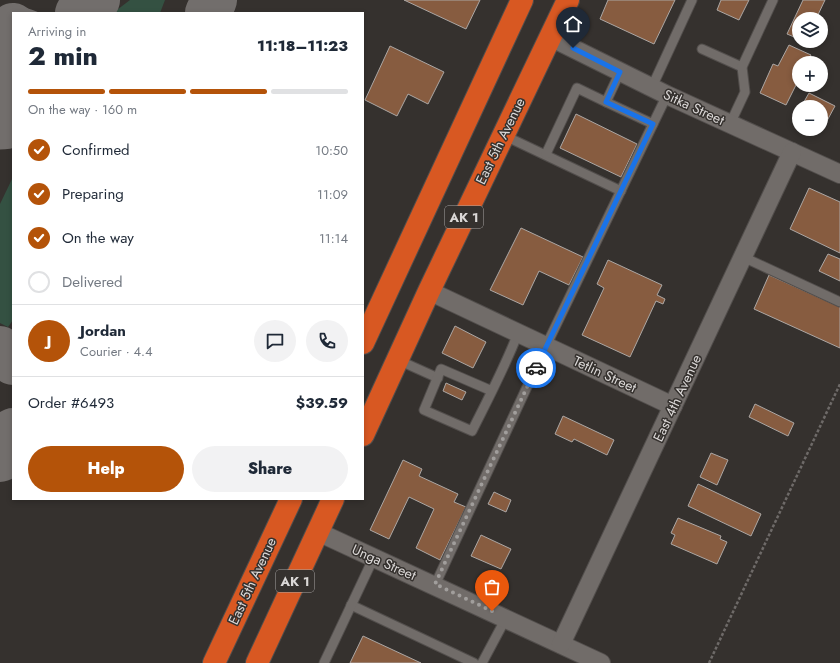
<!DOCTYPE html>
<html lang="en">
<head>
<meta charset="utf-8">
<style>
  :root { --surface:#fff; --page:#f2f2f3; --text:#1f2937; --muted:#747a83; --line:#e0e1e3; --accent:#b45309 }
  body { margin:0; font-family:Jost,sans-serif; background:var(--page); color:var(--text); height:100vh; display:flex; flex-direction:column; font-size:15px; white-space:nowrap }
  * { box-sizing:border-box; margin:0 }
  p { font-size:13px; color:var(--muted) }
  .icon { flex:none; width:22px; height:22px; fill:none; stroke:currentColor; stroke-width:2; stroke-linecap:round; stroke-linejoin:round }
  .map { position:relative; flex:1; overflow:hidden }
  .sheet { position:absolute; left:12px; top:12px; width:352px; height:488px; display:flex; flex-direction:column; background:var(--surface); border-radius:0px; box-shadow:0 2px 6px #0003 }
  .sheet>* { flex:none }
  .fabs { position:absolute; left:792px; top:12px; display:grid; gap:8px }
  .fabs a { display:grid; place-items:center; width:36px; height:36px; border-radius:50%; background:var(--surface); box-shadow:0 2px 6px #0003; font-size:20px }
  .pin { position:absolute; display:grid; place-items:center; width:34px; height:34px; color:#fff; margin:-41px -17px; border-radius:50% 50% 50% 0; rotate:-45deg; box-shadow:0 0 4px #0007 }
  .pin .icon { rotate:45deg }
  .courier { position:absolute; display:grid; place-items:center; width:40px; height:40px; margin:-20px; border:3px solid #1a73e8; border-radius:50%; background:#fff; color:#222; box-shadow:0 1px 5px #0007 }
  .summary em { font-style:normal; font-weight:800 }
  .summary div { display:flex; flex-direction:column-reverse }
  .summary { display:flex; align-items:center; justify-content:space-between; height:68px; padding:0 16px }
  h1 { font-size:26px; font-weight:800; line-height:30px }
  .bar { display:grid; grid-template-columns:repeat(4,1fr); gap:6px 4px; align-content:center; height:48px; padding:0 16px }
  .bar i { height:5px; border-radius:3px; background:var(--line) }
  .bar .current { background:var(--accent) }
  .bar p { grid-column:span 4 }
  .line { display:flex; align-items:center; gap:10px; padding:0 16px; border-top:1px solid var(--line) }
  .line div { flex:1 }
  .round { display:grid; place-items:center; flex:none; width:42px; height:42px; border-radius:21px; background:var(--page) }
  ol { padding:0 16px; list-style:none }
  li { display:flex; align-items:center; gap:12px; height:44px }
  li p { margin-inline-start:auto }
  li .icon { padding:4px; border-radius:50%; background:var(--accent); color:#fff; stroke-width:4 }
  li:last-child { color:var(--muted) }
  li i { width:22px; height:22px; border:2px solid var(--line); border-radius:50% }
  .cta { display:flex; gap:8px; margin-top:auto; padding:8px 16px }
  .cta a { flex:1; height:46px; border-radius:24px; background:var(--accent); color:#fff; font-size:16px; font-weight:800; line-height:46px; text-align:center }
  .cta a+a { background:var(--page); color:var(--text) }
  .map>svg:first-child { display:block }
</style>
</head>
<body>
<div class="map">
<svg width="840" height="663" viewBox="0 0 840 663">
  <rect width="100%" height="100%" fill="#35312e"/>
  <g fill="#345142">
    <path d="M130,0H165L160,13H113Z"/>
    <path d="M13,177V320L8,327L0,323V204Z"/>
  </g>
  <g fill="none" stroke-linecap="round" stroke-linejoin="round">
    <g stroke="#726e6c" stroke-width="46">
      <path d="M78,13L97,0"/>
      <path d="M208,13L214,0"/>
      <path d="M3,85L11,51L13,26"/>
      <path d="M0,349L13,362"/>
      <path d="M0,459L13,431"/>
    </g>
    <path stroke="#726e6c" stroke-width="115" d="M0,92L13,64"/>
  </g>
  <g fill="#875c40" stroke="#aca7a4">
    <path d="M404,0H480L466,29Z"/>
    <path d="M608,0H675L654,44L600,19Z"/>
    <path d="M721,0H749L739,20L717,10Z"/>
    <path d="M803,0H825L816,19H799V39L787,34Z"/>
    <path d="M789,45L811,55L807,63H799V79L786,105L760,93L773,64L778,66Z"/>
    <path d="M390,46L444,72L428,104L408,94L397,116L365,100Z"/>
    <path d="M809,93L835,106L821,132L816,129H821V107H801Z"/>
    <path d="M576,114L637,144L621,177L560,148Z"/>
    <path d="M809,188L840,202V253L790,229Z"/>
    <path d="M521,228L583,257L569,285L539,271L523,305L490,290Z"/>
    <path d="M828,254L840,259V281L819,271Z"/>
    <path d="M608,260L662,285L657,295L665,299L663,304L656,301L630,357L582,335L604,288L597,284Z"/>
    <path d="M769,275L840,307V348L754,309Z"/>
    <path d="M455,326L486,342L473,368L442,353Z"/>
    <path d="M446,383L466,392L462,400L443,391Z"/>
    <path d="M755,404L794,423L788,436L749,417Z"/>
    <path d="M563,416L614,440L607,455L574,439L572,442L555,434Z"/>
    <path d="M711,453L728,460L717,485L700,477Z"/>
    <path d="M403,460L422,469L419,476L458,494L454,502L466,507L440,560L416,548L434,509L409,497L389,539L370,530Z"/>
    <path d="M698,484L761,514L751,536L688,506Z"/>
    <path d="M494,492L511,500L506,512L488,504Z"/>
    <path d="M678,518L721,536L720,539L727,542L717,564L671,544L675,535L671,533Z"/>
    <path d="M481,535L511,549L501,569L471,556Z"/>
    <path d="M363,636L421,663H350Z"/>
  </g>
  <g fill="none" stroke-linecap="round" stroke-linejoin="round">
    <g stroke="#524e4c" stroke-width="11">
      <g id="lane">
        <path d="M702,49L742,67"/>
        <path d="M652,87L692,0"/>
        <path d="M606,102L653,124"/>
        <path d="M730,124L745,92L742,67L773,0"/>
        <path d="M503,135L621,191"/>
        <path d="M546,154L577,88L606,102L620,72"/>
        <path d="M743,257L840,302"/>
        <path d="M398,360L438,378"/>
        <path d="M492,391L441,369L424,410L472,431C488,399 505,367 518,333"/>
        <path d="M435,585L546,346L667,95"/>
        <path d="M351,605L474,663"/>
        <path d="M324,663L374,557"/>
        <path d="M482,663L506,618"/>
      </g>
    </g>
    <g stroke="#524e4c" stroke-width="20">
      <g id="street">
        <path d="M550,37L667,95L840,174"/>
        <path d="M429,291L673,406"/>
        <path d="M318,532L601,663"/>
        <path d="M561,644L792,152"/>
      </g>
    </g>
    <g stroke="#524e4c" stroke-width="24">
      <g id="highway">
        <path d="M363,343L522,0"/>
        <path d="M363,435L429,291L568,0"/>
        <path d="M214,663L291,499"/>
        <path d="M257,663L333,499"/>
      </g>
    </g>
    <path stroke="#6e6a68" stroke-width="2.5" stroke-dasharray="3 2" stroke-linecap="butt" d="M709,663L840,384"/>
    <use href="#lane" stroke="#716c69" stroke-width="9"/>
    <use href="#street" stroke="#716c69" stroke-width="18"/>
    <use href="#highway" stroke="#d85822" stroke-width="22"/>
  </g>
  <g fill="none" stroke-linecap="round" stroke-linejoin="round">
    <path stroke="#a19e9c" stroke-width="4" stroke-dasharray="0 7.2" d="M492,611L435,584L536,368"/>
    <path stroke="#1a73e8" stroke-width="5" d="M536,368L653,124L606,102L620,72L573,48"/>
  </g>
  <g text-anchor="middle" stroke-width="3" stroke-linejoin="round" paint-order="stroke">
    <g fill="#35312e" stroke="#a9a6a4" stroke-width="1">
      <rect x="445" y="206" width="38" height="22" rx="3"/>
      <rect x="276" y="570" width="38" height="22" rx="3"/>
    </g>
    <g font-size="13" font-weight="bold" fill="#dbd8d7">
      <text x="464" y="222">AK 1</text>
      <text x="295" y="586">AK 1</text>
    </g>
    <g font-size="14" fill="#dbd8d7" stroke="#35312e">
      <text transform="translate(694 107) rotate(25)" y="5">Sitka Street</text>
      <text transform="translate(500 141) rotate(-64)" y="5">East 5th Avenue</text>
      <text transform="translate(605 374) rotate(25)" y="5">Tetlin Street</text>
      <text transform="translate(677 398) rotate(-65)" y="5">East 4th Avenue</text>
      <text transform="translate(384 562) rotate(24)" y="5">Unga Street</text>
      <text transform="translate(252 581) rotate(-65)" y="5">East 5th Avenue</text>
    </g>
  </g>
</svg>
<div class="fabs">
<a><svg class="icon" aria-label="layers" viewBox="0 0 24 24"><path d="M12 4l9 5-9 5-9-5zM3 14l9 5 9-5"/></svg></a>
<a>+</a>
<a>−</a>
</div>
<div class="pin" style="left:492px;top:611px;background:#ea580c"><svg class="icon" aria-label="bag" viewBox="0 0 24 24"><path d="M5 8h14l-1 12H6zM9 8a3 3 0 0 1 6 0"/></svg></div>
<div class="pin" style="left:573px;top:48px;background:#1f2937"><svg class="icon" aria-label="home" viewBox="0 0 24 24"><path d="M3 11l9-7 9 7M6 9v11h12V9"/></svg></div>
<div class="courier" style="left:536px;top:368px"><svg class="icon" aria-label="car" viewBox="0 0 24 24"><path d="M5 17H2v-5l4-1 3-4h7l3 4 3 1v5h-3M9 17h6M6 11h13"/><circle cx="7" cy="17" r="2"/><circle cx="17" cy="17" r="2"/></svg></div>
<section class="sheet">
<div class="summary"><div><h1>2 min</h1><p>Arriving in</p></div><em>11:18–11:23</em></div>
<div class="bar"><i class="current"></i><i class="current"></i><i class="current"></i><i></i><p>On the way · 160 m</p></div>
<ol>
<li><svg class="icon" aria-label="check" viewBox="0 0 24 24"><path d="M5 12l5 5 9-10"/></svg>Confirmed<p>10:50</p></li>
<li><svg class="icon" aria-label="check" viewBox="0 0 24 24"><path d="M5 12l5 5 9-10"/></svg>Preparing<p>11:09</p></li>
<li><svg class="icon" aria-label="check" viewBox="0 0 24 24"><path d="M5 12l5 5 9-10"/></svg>On the way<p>11:14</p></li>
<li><i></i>Delivered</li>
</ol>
<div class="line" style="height:72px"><b class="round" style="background:var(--accent);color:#fff">J</b><div><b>Jordan</b><p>Courier · 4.4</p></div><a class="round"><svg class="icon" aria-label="chat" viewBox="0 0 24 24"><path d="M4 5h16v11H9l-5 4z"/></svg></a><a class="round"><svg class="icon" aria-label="phone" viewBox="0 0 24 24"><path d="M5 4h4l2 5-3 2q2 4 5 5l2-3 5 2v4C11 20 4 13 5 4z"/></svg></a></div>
<div class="line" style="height:52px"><div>Order #6493</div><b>$39.59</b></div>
<div class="cta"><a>Help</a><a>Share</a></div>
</section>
</div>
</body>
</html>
